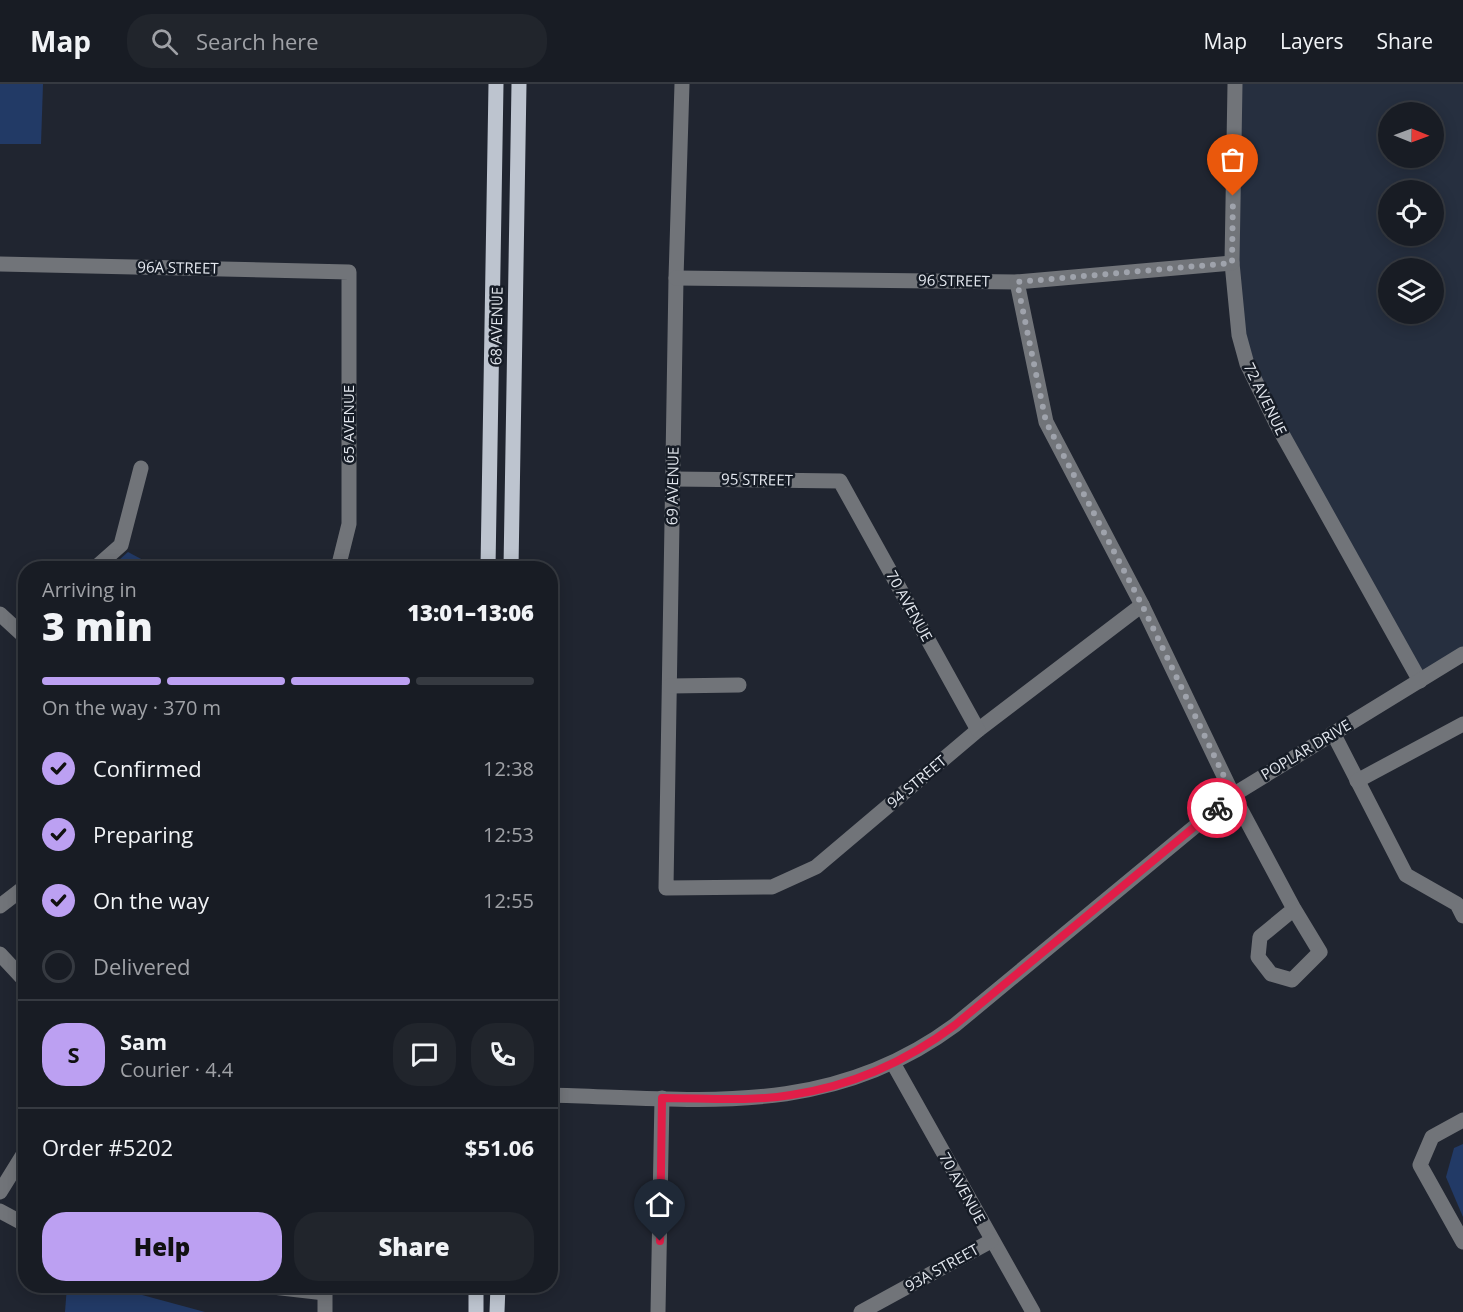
<!DOCTYPE html>
<html lang="en">
<head>
<meta charset="utf-8">
<style>
  :root { --surface:#181c24; --page:#21252c; --text:#f1f3f6; --muted:#9fa1a6; --line:#363a41; --accent:#bca0f2 }
  body { margin:0; font-family:"Open Sans",sans-serif; background:var(--page); color:var(--text); height:100vh; display:flex; flex-direction:column; font-size:22px; white-space:nowrap }
  * { box-sizing:border-box; margin:0 }
  p { font-size:20px; color:var(--muted) }
  .icon { flex:none; width:33px; height:33px; fill:none; stroke:currentColor; stroke-width:2; stroke-linecap:round; stroke-linejoin:round }
  .map { position:relative; flex:1; overflow:hidden }
  .drawer { position:absolute; left:18px; top:477px; width:540px; height:732px; display:flex; flex-direction:column; background:var(--surface); border-radius:24px; box-shadow:0 3px 15px #0003,0 0 0 2px var(--line) }
  .drawer>* { flex:none }
  .needle { width:39px; rotate:91deg }
  .buttons { position:absolute; left:1378px; top:18px; display:grid; gap:12px }
  .buttons a { display:grid; place-items:center; width:66px; height:66px; border-radius:50%; background:var(--surface); box-shadow:0 3px 15px #0003,0 0 0 2px var(--line); font-size:30px }
  .pin { position:absolute; display:grid; place-items:center; width:51px; height:51px; color:#fff; margin:-62px -26px; border-radius:50% 50% 50% 0; rotate:-45deg; box-shadow:0 0 6px #0007 }
  .pin .icon { rotate:45deg }
  .courier { position:absolute; display:grid; place-items:center; width:60px; height:60px; margin:-30px; border:4px solid #e11d48; border-radius:50%; background:#fff; color:#222; box-shadow:0 2px 8px #0007 }
  .overview em { font-style:normal; font-weight:800 }
  .overview div { display:flex; flex-direction:column-reverse }
  .overview { display:flex; align-items:center; justify-content:space-between; height:102px; padding:0 24px }
  h1 { font-size:39px; font-weight:800; line-height:45px }
  .bar { display:grid; grid-template-columns:repeat(4,1fr); gap:9px 6px; align-content:center; height:72px; padding:0 24px }
  .bar i { height:8px; border-radius:4px; background:var(--line) }
  .bar .current { background:var(--accent) }
  .bar p { grid-column:span 4 }
  .line { display:flex; align-items:center; gap:15px; padding:0 24px; border-top:2px solid var(--line) }
  .line div { flex:1 }
  .round { display:grid; place-items:center; flex:none; width:63px; height:63px; border-radius:24px; background:var(--page) }
  ol { padding:0 24px; list-style:none }
  li { display:flex; align-items:center; gap:18px; height:66px }
  li p { margin-inline-start:auto }
  li .icon { padding:6px; border-radius:50%; background:var(--accent); color:#111; stroke-width:4 }
  li:last-child { color:var(--muted) }
  li i { width:33px; height:33px; border:3px solid var(--line); border-radius:50% }
  .primary-button { display:flex; gap:12px; margin-top:auto; padding:12px 24px }
  .primary-button a { flex:1; height:69px; border-radius:24px; background:var(--accent); color:#111; font-size:24px; font-weight:800; line-height:69px; text-align:center }
  .primary-button a+a { background:var(--page); color:var(--text) }
  header { display:flex; align-items:center; gap:36px; box-sizing:border-box; height:84px; padding:0 30px; background:var(--surface); border-bottom:2px solid var(--line) }
  header strong { font-size:28px }
  nav { display:flex; gap:33px; margin-inline-start:auto; font-size:21px }
  .search { width:420px; height:54px; background:var(--page); display:flex; align-items:center; gap:15px; box-sizing:border-box; padding:0 21px; border-radius:24px; color:var(--muted); font-size:22px }
  .map>svg:first-child { display:block }
</style>
</head>
<body>
<header>
<strong>Map</strong>
<div class="search"><svg class="icon" aria-label="search" viewBox="0 0 24 24"><circle cx="10" cy="10" r="6"/><path d="M15 15l6 6"/></svg>Search here</div>
<nav><a>Map</a><a>Layers</a><a>Share</a></nav>
</header>
<div class="map">
<svg width="1463" height="1228" viewBox="0 0 1463 1228">
  <rect width="100%" height="100%" fill="#202530"/>
  <path fill="#262f3f" fill-rule="evenodd" d="M1235,0H1463V570L1420,597L1276,339L1239,251ZM1389,28H1434V74H1389ZM1389,106H1434V152H1389ZM1389,184H1434V230H1389Z"/>
  <g fill="#223a66">
    <path d="M0,0H43L41,60H0Z"/>
    <path d="M128,468L158,484H110Z"/>
    <path d="M1463,1060V1133L1446,1093L1454,1064Z"/>
    <path d="M67,1202H109L205,1228H65Z"/>
  </g>
  <g fill="none" stroke-linecap="round" stroke-linejoin="round">
    <g stroke="#717479" stroke-width="15">
      <path d="M682,0L676,194L666,804L772,803L816,783L978,646L1142,521"/>
      <path d="M1235,0L1232,179L1239,251L1247,280L1276,339L1420,597"/>
      <path d="M0,180L349,188V440L338,484"/>
      <path d="M676,194L1017,198L1232,179"/>
      <path d="M1017,198L1046,338L1142,521L1233,711L1294,825L1320,868L1292,896L1271,890L1258,873L1260,853L1294,825"/>
      <path d="M673,395L840,397L978,646"/>
      <path d="M95,484L121,461L141,384"/>
      <path d="M0,530L26,554"/>
      <path d="M670,602L739,601"/>
      <path d="M1333,649L1406,791L1457,820L1463,832"/>
      <path d="M1357,697L1463,640"/>
      <path d="M0,822L26,802"/>
      <path d="M0,870L26,898"/>
      <path d="M893,979L1033,1228"/>
      <path d="M550,1011C698,1015 828,1035 955,941L1233,711L1463,570"/>
      <path d="M1463,1036L1432,1053L1420,1081L1463,1158"/>
      <path d="M0,1108L26,1066"/>
      <path d="M0,1127L26,1141"/>
      <path d="M264,1202L325,1209V1228"/>
      <path d="M658,1228L662,1014"/>
      <path d="M861,1228L991,1157"/>
    </g>
    <g stroke="#bdc4cf" stroke-width="15">
      <path d="M488,484L496,0"/>
      <path d="M511,484L519,0"/>
      <path d="M476,1228V1202"/>
      <path d="M497,1228L498,1202"/>
    </g>
  </g>
  <g fill="none" stroke-linecap="round" stroke-linejoin="round">
    <path stroke="#9fa3ac" stroke-width="6" stroke-dasharray="0 10.8" d="M1217,724L1233,711L1142,521L1046,338L1017,198L1232,179L1233,112"/>
    <path stroke="#e11d48" stroke-width="8" d="M660,1157L662,1014C705,1014 749,1018 791,1011C851,1002 907,977 955,941L1217,724"/>
  </g>
  <g text-anchor="middle" stroke-width="5" stroke-linejoin="round" paint-order="stroke">
    <g font-size="15" fill="#e3e7ee" stroke="#161c26">
      <text transform="translate(178 184) rotate(1)" y="5">96A STREET</text>
      <text transform="translate(954 197) rotate(1)" y="5">96 STREET</text>
      <text transform="translate(497 242) rotate(-89)" y="5">68 AVENUE</text>
      <text transform="translate(1265 315) rotate(64)" y="5">72 AVENUE</text>
      <text transform="translate(349 340) rotate(-90)" y="5">65 AVENUE</text>
      <text transform="translate(757 396) rotate(1)" y="5">95 STREET</text>
      <text transform="translate(673 402) rotate(-89)" y="5">69 AVENUE</text>
      <text transform="translate(909 522) rotate(61)" y="5">70 AVENUE</text>
      <text transform="translate(1306 666) rotate(-31)" y="5">POPLAR DRIVE</text>
      <text transform="translate(917 698) rotate(-40)" y="5">94 STREET</text>
      <text transform="translate(962 1104) rotate(61)" y="5">70 AVENUE</text>
      <text transform="translate(942 1184) rotate(-29)" y="5">93A STREET</text>
    </g>
  </g>
</svg>
<div class="buttons">
<a><svg class="needle" viewBox="-14 -14 28 28"><path d="M0-13l5 13h-10z" fill="#e53935"/><path d="M0 13l5-13h-10z" fill="#9fa1a6"/></svg></a>
<a><svg class="icon" aria-label="locate" viewBox="0 0 24 24"><circle cx="12" cy="12" r="6"/><path d="M12 2v4M12 18v4M2 12h4M18 12h4"/></svg></a>
<a><svg class="icon" aria-label="layers" viewBox="0 0 24 24"><path d="M12 4l9 5-9 5-9-5zM3 14l9 5 9-5"/></svg></a>
</div>
<div class="pin" style="left:1233px;top:112px;background:#ea580c"><svg class="icon" aria-label="bag" viewBox="0 0 24 24"><path d="M5 8h14l-1 12H6zM9 8a3 3 0 0 1 6 0"/></svg></div>
<div class="pin" style="left:660px;top:1157px;background:#1f2937"><svg class="icon" aria-label="home" viewBox="0 0 24 24"><path d="M3 11l9-7 9 7M6 9v11h12V9"/></svg></div>
<div class="courier" style="left:1217px;top:724px"><svg class="icon" aria-label="bike" viewBox="0 0 24 24"><circle cx="6" cy="16" r="4"/><circle cx="18" cy="16" r="4"/><path d="M6 16l4-8h5l3 8M10 8l3 8H6M13 5h3"/></svg></div>
<section class="drawer">
<div class="overview"><div><h1>3 min</h1><p>Arriving in</p></div><em>13:01–13:06</em></div>
<div class="bar"><i class="current"></i><i class="current"></i><i class="current"></i><i></i><p>On the way · 370 m</p></div>
<ol>
<li><svg class="icon" aria-label="check" viewBox="0 0 24 24"><path d="M5 12l5 5 9-10"/></svg>Confirmed<p>12:38</p></li>
<li><svg class="icon" aria-label="check" viewBox="0 0 24 24"><path d="M5 12l5 5 9-10"/></svg>Preparing<p>12:53</p></li>
<li><svg class="icon" aria-label="check" viewBox="0 0 24 24"><path d="M5 12l5 5 9-10"/></svg>On the way<p>12:55</p></li>
<li><i></i>Delivered</li>
</ol>
<div class="line" style="height:108px"><b class="round" style="background:var(--accent);color:#111">S</b><div><b>Sam</b><p>Courier · 4.4</p></div><a class="round"><svg class="icon" aria-label="chat" viewBox="0 0 24 24"><path d="M4 5h16v11H9l-5 4z"/></svg></a><a class="round"><svg class="icon" aria-label="phone" viewBox="0 0 24 24"><path d="M5 4h4l2 5-3 2q2 4 5 5l2-3 5 2v4C11 20 4 13 5 4z"/></svg></a></div>
<div class="line" style="height:78px"><div>Order #5202</div><b>$51.06</b></div>
<div class="primary-button"><a>Help</a><a>Share</a></div>
</section>
</div>
</body>
</html>
